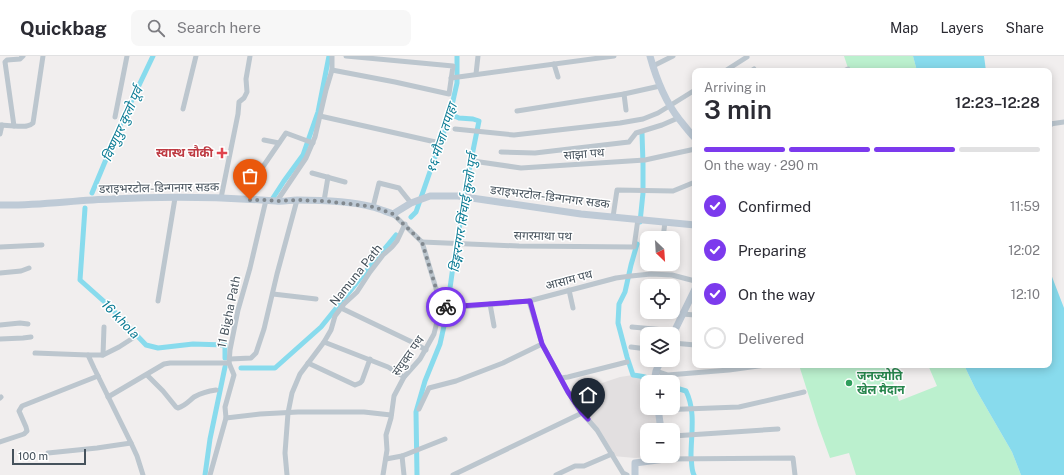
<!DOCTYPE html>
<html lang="en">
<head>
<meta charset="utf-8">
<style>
  :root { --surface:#fff; --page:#f7f7f7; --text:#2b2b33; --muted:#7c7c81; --line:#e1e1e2; --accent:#7c3aed }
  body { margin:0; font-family:"Public Sans","Noto Sans Devanagari",sans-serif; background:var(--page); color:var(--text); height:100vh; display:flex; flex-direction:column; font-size:15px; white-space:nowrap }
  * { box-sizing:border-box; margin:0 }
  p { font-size:13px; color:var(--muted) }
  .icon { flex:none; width:22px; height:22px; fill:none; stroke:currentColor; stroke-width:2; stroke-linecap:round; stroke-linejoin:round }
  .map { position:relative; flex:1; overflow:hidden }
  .sheet { position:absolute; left:692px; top:12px; width:360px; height:300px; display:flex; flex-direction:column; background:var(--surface); border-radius:8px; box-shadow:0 2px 10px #0003 }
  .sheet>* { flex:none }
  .needle { width:26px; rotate:155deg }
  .buttons { position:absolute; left:640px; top:175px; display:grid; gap:8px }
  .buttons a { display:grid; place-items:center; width:40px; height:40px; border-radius:8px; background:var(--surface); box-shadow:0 2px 10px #0003; font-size:20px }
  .scale { position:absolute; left:12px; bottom:10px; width:74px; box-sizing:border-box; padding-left:4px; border:2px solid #46525c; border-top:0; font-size:11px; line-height:14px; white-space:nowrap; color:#46525c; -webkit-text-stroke:3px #fff; paint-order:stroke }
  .pin { position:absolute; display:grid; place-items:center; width:34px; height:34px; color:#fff; margin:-41px -17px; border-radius:50% 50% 50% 0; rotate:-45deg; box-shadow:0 0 4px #0007 }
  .pin .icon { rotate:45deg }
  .courier { position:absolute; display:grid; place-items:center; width:40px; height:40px; margin:-20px; border:3px solid #7c3aed; border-radius:50%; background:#fff; color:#222; box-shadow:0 1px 5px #0007 }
  .summary em { font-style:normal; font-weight:600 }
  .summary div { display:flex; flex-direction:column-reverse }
  .summary { display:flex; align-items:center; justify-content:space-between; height:68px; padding:0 12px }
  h1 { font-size:26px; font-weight:600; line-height:30px }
  .bar { display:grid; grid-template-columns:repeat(4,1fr); gap:6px 4px; align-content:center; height:48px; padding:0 12px }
  .bar i { height:5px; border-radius:3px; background:var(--line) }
  .bar .on { background:var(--accent) }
  .bar p { grid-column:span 4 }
  ol { padding:0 12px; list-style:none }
  li { display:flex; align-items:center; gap:12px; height:44px }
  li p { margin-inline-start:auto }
  li .icon { padding:4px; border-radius:50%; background:var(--accent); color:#fff; stroke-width:4 }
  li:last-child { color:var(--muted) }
  li i { width:22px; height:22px; border:2px solid var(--line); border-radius:50% }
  header { display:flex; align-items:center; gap:24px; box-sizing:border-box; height:56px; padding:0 20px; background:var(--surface); border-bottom:1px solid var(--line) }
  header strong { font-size:19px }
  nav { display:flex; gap:22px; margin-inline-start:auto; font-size:14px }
  .search { width:280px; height:36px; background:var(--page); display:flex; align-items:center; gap:10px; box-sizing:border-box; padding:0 14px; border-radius:8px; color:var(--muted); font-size:15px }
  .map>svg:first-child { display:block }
</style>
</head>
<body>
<header>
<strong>Quickbag</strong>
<div class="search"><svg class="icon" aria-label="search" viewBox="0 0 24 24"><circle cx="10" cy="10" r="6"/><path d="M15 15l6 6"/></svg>Search here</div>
<nav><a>Map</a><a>Layers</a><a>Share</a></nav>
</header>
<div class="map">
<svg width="1064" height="419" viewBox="0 0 1064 419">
  <rect width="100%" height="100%" fill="#f1eeee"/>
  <path fill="#e2dfe0" d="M633,319L641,320L649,322L650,326H647V352H656L661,374H647V400H662L635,402L613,400L569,338L620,321Z"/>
  <g fill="#bbf0ce">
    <path d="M844,0H913L917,15H849Z"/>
    <path d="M799,309H888L899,345L937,330L928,309H964L975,332L1012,396L1021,419H856L849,397L830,402L818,369Z"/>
  </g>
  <g fill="#88dbed">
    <path d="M913,0H984L986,15H917Z"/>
    <path d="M1049,213L1064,252V419H1021L1012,396L975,332L964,309H1049Z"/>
  </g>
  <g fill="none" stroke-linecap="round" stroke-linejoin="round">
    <g stroke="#88dbed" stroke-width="5">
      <path d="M92,137L122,65L153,0"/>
      <path d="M271,145L284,125L303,99L318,56L329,0"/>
      <path d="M85,152L80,224L108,249L146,289L158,292L193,288L225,289V302"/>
      <path d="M411,161L416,156L450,58L457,27V0"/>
      <path d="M640,166L643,137V108L642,77"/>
      <path d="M637,188L631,209L625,236L619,248L618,267L627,301L633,319C642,320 648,321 655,326"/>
      <path d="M241,312H275L321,271L363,219L396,179"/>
      <path d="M673,331L686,335C696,355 691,378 691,400C692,407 691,413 694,419"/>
      <path d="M205,419L210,383L225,311"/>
      <path d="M417,419L416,356L425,325L440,288L446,261L455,196L458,183L463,144L479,65L473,63L459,62L450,58"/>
    </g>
    <g stroke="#bcc6ce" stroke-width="5">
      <path d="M554,8L558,21"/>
      <path d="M653,10L673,0"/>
      <path d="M332,14L395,26L449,38L453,10L346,0"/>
      <path d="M725,15L747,1"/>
      <path d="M751,15L754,13"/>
      <path d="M844,15L848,13"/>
      <path d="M476,18L478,0"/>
      <path d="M451,22L614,0"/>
      <path d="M624,38L626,54"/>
      <path d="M183,53L196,0"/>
      <path d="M517,55L624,38L660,30"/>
      <path d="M320,60L440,87"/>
      <path d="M115,61L127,0"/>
      <path d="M1050,68L1064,66"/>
      <path d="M0,69L14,70L5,6L7,4L20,3L23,0"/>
      <path d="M14,70C20,70 28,72 33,67L43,0"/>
      <path d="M455,73L514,79L620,67L643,63L658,57L695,34"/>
      <path d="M0,78L2,69"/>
      <path d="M264,84L279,87"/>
      <path d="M501,96L535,97L629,86L636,77L662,69L678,62"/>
      <path d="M473,105L521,112L645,104L695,93"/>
      <path d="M312,117L345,126"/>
      <path d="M221,142L238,58L239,46L244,42L247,36L246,23L250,0"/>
      <path d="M250,144L260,115L286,77L313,87"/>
      <path d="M277,145L306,102L315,81L326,34L332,14V0"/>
      <path d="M324,145L328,121"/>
      <path d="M373,151L379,127L399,132L411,147"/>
      <path d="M613,161L617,134L673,135L695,126"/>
      <path d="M663,182L665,166"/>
      <path d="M422,186L519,190L634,191L638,163"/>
      <path d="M0,191L42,189"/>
      <path d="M0,217L21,215L29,212"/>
      <path d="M569,234L573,252"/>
      <path d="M273,238L316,243"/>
      <path d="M158,245L175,142"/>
      <path d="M529,245L542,288L568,336L582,357L597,374L623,417L627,419"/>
      <path d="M490,248L494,270"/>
      <path d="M441,249L448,252L529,245L616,222L631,220L651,218L672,219L695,225"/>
      <path d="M341,252L414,287L426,294"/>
      <path d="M682,258L695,259"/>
      <path d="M0,269L20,267L28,268"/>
      <path d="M632,271L675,275"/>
      <path d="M133,282L119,291L103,299H88L94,312L131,387L137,400L143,419"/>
      <path d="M0,283L23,282L31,281"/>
      <path d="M324,286L388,311L404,321"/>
      <path d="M673,287L695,289"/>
      <path d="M631,291L647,293"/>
      <path d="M35,297L88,299"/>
      <path d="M103,299L104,271"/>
      <path d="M230,303L251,302L256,297L264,273L277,218L297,144"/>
      <path d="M308,307L355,329L360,327L362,325L370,303"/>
      <path d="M656,315L668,319L729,314L765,309"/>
      <path d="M147,319L163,335L176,351L178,352C185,350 189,345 194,341C201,337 208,335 216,334"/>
      <path d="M561,322L568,321L627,306"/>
      <path d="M108,341L164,308L170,307H229"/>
      <path d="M0,342L1,341"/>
      <path d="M419,353L429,332L456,325L503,307L542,288"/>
      <path d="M659,354L739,351L804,336"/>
      <path d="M226,362L260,358L298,356H364L391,359"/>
      <path d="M673,380L778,373"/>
      <path d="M0,386L24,378L27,375L26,371L19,355L22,350L98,320"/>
      <path d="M48,397L97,392L131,387"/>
      <path d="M402,400L404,419"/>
      <path d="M386,403L402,400L445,383"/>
      <path d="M665,403L793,402L795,419"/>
      <path d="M210,419L226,362L225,351L234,319L229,307L230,294L238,254L250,212L266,144"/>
      <path d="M287,419L285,397L288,357L292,337L300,318L324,286L331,274L335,260L344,248L357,236L370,216L383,199L392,191L397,185L405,168"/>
      <path d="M383,419L387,394L386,379L391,362L394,340L404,321L420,303L434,278L441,249L422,186L393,158"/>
      <path d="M453,419L582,357"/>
      <path d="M556,419L575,410H584L612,398"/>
    </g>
    <g stroke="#becad6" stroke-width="7">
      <path d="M650,0C656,22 665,45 679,63C684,69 689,76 695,82"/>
      <path d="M1049,69L1050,68"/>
      <path d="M0,149C37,150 75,144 112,143C167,140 222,141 276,145C283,146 290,144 297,144C321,144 350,145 373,151C380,153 387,156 393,158L411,147L430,140H458L581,158L695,169"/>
      <path d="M673,278L695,233"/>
      <path d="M654,326L656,315L661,304"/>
      <path d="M658,352L661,374"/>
      <path d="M635,419V407L665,403V400"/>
    </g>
  </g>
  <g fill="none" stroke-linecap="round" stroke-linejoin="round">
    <path stroke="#82898f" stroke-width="4" stroke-dasharray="0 7.2" d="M250,144H266L277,145L297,144L324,145L350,148L374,151L393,158L422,186L441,249L446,251"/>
    <path stroke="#7c3aed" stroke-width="5" d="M446,251L530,245L542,288L568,336L582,357L588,363"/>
  </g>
  <path fill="#e0444e" stroke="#fff" stroke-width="1.5" d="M220 91h4v4h4v4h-4v4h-4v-4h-4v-4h4z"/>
  <circle fill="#2e9e5b" stroke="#fff" stroke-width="1.5" cx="849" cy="327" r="4"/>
  <g text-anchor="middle" stroke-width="3" stroke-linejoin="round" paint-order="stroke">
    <g font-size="12" font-weight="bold" fill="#be3a42" stroke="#fff" text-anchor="end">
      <text x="213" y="101">स्वास्थ चौकी</text>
    </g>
    <g font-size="12" fill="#46525c" stroke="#fff">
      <text transform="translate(584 98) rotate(-4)" y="4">साझा पथ</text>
      <text transform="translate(159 132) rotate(-1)" y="4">डराइभरटोल-डिन्गनगर सडक</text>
      <text transform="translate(550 141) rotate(7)" y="4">डराइभरटोल-डिन्गनगर सडक</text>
      <text transform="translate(543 180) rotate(1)" y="4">सगरमाथा पथ</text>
      <text transform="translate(356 219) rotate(-51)" y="4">Namuna Path</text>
      <text transform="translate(569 224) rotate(-15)" y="4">आसाम पथ</text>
      <text transform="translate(229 256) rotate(-78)" y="4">11 Bigha Path</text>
      <text transform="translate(408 300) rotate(-55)" y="4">संयुक्त पथ</text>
    </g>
    <g font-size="12" font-weight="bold" fill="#27864d" stroke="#fff" text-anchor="start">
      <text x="857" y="324">जनज्योति<tspan x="857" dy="14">खेल मैदान</tspan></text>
    </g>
    <g font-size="13" font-style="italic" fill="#0a7b94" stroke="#fff">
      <text transform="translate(122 68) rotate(-66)" y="5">विष्णुपुर कुलो पूर्व</text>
      <text transform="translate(441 82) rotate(-72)" y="5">१६ मौजा तपाहा</text>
      <text transform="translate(463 157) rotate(-81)" y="5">डिङ्गरनगर सिंचाई कुलो पुर्व</text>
      <text transform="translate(121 263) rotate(46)" y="5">16 khola</text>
    </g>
  </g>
</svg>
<div class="buttons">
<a><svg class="needle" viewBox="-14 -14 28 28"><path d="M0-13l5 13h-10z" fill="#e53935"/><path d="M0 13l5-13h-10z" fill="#7c7c81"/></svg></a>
<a><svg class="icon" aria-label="locate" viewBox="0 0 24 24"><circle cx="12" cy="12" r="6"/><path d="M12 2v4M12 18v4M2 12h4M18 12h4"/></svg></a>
<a><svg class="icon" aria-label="layers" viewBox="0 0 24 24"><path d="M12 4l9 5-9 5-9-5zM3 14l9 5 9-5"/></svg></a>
<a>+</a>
<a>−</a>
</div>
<div class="scale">100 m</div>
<div class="pin" style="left:250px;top:144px;background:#ea580c"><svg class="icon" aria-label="bag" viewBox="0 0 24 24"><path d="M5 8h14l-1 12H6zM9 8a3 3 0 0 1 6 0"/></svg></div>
<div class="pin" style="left:588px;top:363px;background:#1f2937"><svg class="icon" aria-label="home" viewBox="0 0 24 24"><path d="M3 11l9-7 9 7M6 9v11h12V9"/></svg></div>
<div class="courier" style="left:446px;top:251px"><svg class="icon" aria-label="bike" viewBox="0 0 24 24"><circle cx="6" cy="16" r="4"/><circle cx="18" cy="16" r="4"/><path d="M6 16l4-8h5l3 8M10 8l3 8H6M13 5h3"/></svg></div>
<section class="sheet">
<div class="summary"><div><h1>3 min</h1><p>Arriving in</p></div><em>12:23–12:28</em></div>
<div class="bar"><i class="on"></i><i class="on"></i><i class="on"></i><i></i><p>On the way · 290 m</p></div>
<ol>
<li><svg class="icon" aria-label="check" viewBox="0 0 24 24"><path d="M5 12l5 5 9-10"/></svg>Confirmed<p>11:59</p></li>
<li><svg class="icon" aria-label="check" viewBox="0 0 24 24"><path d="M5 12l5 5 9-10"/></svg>Preparing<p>12:02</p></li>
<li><svg class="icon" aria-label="check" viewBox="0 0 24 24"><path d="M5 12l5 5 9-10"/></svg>On the way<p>12:10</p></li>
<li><i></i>Delivered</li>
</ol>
</section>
</div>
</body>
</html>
